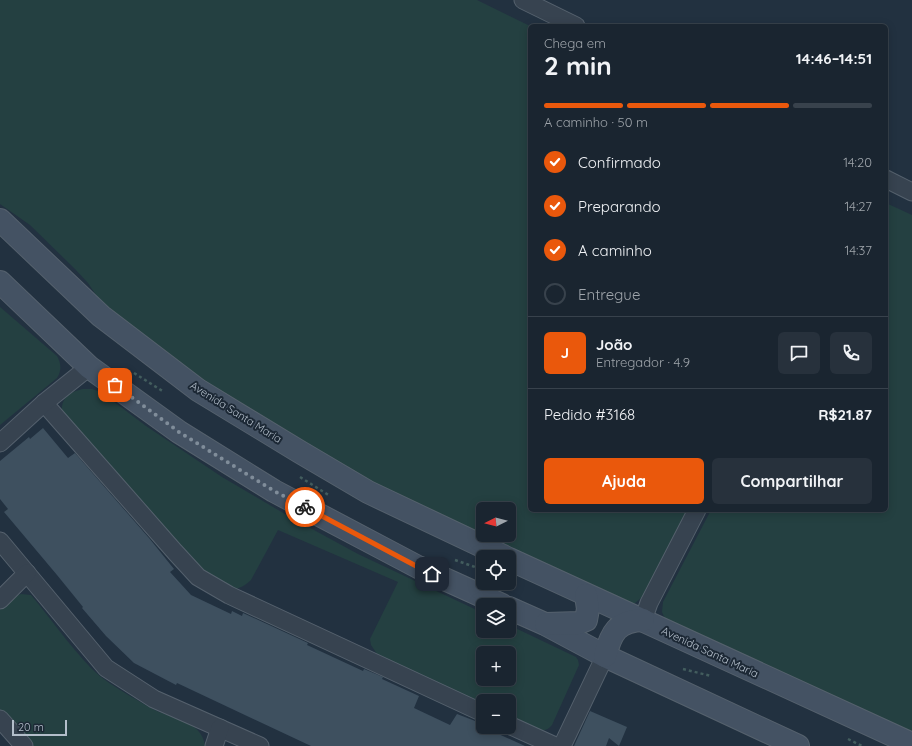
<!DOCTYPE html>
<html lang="pt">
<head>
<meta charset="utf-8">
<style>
  :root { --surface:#1a2530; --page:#27313c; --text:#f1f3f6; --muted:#9fa5ab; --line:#38424c; --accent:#ea580c }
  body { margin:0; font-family:Quicksand,sans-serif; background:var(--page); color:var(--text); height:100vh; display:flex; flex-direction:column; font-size:15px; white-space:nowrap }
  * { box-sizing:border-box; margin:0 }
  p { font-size:13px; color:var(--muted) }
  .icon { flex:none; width:22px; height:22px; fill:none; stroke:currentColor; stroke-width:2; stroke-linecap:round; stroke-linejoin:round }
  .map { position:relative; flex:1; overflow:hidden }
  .panel { position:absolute; left:528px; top:24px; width:360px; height:488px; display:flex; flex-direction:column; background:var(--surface); border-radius:6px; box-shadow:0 2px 10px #0003,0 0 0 1px var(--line) }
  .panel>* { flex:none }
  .needle { width:26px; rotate:264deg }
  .controls { position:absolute; left:476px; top:502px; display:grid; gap:8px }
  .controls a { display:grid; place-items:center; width:40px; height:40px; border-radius:6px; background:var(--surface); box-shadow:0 2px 10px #0003,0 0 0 1px var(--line); font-size:20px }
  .scale { position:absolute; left:12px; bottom:10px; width:55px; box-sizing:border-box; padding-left:4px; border:2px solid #b3beca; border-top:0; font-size:11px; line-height:14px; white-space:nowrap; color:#b3beca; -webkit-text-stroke:3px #1c2835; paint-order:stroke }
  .pin { position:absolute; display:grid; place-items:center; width:34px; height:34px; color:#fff; margin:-17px; border-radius:8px; box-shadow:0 2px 6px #0006 }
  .courier { position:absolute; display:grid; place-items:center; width:40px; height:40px; margin:-20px; border:3px solid #ea580c; border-radius:50%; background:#fff; color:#222; box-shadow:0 1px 5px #0007 }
  .headline em { font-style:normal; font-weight:700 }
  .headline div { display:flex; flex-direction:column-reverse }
  .headline { display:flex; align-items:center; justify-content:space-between; height:68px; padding:0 16px }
  h1 { font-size:26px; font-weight:700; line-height:30px }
  .bar { display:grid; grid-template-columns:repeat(4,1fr); gap:6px 4px; align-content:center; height:48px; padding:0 16px }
  .bar i { height:5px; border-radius:3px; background:var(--line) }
  .bar .active { background:var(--accent) }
  .bar p { grid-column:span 4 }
  .line { display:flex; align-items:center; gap:10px; padding:0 16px; border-top:1px solid var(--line) }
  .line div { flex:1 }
  .round { display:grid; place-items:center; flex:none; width:42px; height:42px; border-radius:6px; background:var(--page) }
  ol { padding:0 16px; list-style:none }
  li { display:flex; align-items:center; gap:12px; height:44px }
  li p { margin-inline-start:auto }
  li .icon { padding:4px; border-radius:50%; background:var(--accent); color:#fff; stroke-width:4 }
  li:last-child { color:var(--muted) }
  li i { width:22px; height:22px; border:2px solid var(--line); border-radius:50% }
  .button { display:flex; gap:8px; margin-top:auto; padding:8px 16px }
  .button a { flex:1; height:46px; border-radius:6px; background:var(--accent); color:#fff; font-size:16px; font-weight:700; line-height:46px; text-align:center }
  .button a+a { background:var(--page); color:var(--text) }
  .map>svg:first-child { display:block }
</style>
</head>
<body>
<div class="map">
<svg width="912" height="746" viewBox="0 0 912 746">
  <rect width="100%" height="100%" fill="#223140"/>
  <g fill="#244041" fill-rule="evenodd">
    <path d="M0,0H477L530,26V510H689L646,594L635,603L628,604L405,502L212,390L104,307L88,283L75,269L30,225L0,204ZM483,509H509V535H483Z"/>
    <path d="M886,203L912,215V739L666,621L662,612L663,602L711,510H886Z"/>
    <path d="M0,307L57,356C61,363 62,370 57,378L0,425Z"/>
    <path d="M83,389H92L101,392L146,426L222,477L290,517L358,554L483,613V631H509V625L576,657L578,660L579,665L552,725C548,730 543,732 536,729L509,716V701H483V704L377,654L371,645L370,639L398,582L278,530L251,580C245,586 240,588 232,590L189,561L62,412C61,397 70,392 83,389ZM483,653H509V679H483Z"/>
    <path d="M21,594L31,595C51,619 69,645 90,667C104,682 132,697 151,708C169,719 202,719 205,746H30L0,711V610L16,596Z"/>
  </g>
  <g fill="#3e505f">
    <path d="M43,428L68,458L75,453L149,538L174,569L170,572L191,595L231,614L232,611L242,616L243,613L308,643L307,645L363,671L364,669L383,677L382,679L419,696L414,708L450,725L457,714L483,724V727H496L494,732L525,746H311L177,683L176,685L134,663L106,636L82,608L83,607L57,575L4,512L8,509L0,499V461L29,437L30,439Z"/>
    <path d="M590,711L627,727L619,746L609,738L606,746H574Z"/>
  </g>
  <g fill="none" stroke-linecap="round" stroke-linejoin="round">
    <g stroke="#55616d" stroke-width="19">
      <g id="minor">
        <path d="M523,0L576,26"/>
        <path d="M886,179L912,192"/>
        <path d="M44,403L175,552L198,577L229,595L483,713"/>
        <path d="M0,443L44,403L89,367"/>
        <path d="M0,541L106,668L154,699L260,746"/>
        <path d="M0,600L27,573"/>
        <path d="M643,620L649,603L697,510"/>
        <path d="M0,719L24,746"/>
        <path d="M509,725L555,746"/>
        <path d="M214,746L220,728"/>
        <path d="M562,746L605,656"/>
      </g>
    </g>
    <g stroke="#55616d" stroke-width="24">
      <g id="secondary">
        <path d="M0,220L101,316L198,390L300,452L368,492L505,557"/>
        <path d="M0,282L89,367L179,432L274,491L418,567L502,605"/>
        <path d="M509,559L912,744"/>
        <path d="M509,608L545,624L605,656L798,746"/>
        <path d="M546,624L579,623L586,620L588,609L586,595"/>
        <path d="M605,656C611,633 617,621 643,620"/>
      </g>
    </g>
    <g stroke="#435d5e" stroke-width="2.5" stroke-dasharray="3 3" stroke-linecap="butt">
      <path d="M134,373L164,392"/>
      <path d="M300,477L330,496"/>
      <path d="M455,560L475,567"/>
      <path d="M683,669L711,676"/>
      <path d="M848,739L862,746"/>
    </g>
    <use href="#minor" stroke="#374350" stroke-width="17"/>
    <use href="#secondary" stroke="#445263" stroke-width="22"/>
  </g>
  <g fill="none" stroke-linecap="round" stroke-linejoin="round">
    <path stroke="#808d9a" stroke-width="4" stroke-dasharray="0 7.2" d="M115,385L179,432L274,491L305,507"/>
    <path stroke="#ea580c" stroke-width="5" d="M305,507L418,567L432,574"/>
  </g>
  <g text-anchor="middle" stroke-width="4" stroke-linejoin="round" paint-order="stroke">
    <g font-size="11" fill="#b3beca" stroke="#1c2835">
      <text transform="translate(236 412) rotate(32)" y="4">Avenida Santa Maria</text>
      <text transform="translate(710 652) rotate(25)" y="4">Avenida Santa Maria</text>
    </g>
  </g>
</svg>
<div class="controls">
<a><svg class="needle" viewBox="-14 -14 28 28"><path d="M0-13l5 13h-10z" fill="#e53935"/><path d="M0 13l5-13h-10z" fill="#9fa5ab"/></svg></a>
<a><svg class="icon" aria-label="locate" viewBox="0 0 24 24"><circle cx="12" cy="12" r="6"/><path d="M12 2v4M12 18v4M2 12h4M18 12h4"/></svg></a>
<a><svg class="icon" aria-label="layers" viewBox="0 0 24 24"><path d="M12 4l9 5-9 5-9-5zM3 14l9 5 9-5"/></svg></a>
<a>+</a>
<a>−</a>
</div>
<div class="scale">20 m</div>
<div class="pin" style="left:115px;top:385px;background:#ea580c"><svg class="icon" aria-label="bag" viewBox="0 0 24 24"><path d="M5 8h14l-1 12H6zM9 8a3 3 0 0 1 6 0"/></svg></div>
<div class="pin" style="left:432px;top:574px;background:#1f2937"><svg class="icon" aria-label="home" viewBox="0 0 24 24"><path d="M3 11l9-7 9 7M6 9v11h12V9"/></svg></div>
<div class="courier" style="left:305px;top:507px"><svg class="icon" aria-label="bike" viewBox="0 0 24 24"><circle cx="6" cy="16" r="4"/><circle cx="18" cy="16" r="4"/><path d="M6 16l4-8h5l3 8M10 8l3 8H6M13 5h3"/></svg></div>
<section class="panel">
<div class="headline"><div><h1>2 min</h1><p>Chega em</p></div><em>14:46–14:51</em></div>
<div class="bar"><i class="active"></i><i class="active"></i><i class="active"></i><i></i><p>A caminho · 50 m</p></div>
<ol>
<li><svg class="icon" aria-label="check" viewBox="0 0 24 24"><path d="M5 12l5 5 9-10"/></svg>Confirmado<p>14:20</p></li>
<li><svg class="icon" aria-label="check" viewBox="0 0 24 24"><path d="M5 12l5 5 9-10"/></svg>Preparando<p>14:27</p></li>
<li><svg class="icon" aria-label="check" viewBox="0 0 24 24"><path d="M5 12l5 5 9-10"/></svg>A caminho<p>14:37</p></li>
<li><i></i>Entregue</li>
</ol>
<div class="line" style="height:72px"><b class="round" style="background:var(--accent);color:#fff">J</b><div><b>João</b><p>Entregador · 4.9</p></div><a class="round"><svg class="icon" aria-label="chat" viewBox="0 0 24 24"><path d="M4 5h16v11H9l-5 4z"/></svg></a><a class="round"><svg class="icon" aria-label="phone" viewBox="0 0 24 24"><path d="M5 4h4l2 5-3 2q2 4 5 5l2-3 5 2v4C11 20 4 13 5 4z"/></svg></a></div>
<div class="line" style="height:52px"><div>Pedido #3168</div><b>R$21.87</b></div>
<div class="button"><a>Ajuda</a><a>Compartilhar</a></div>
</section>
</div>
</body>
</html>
